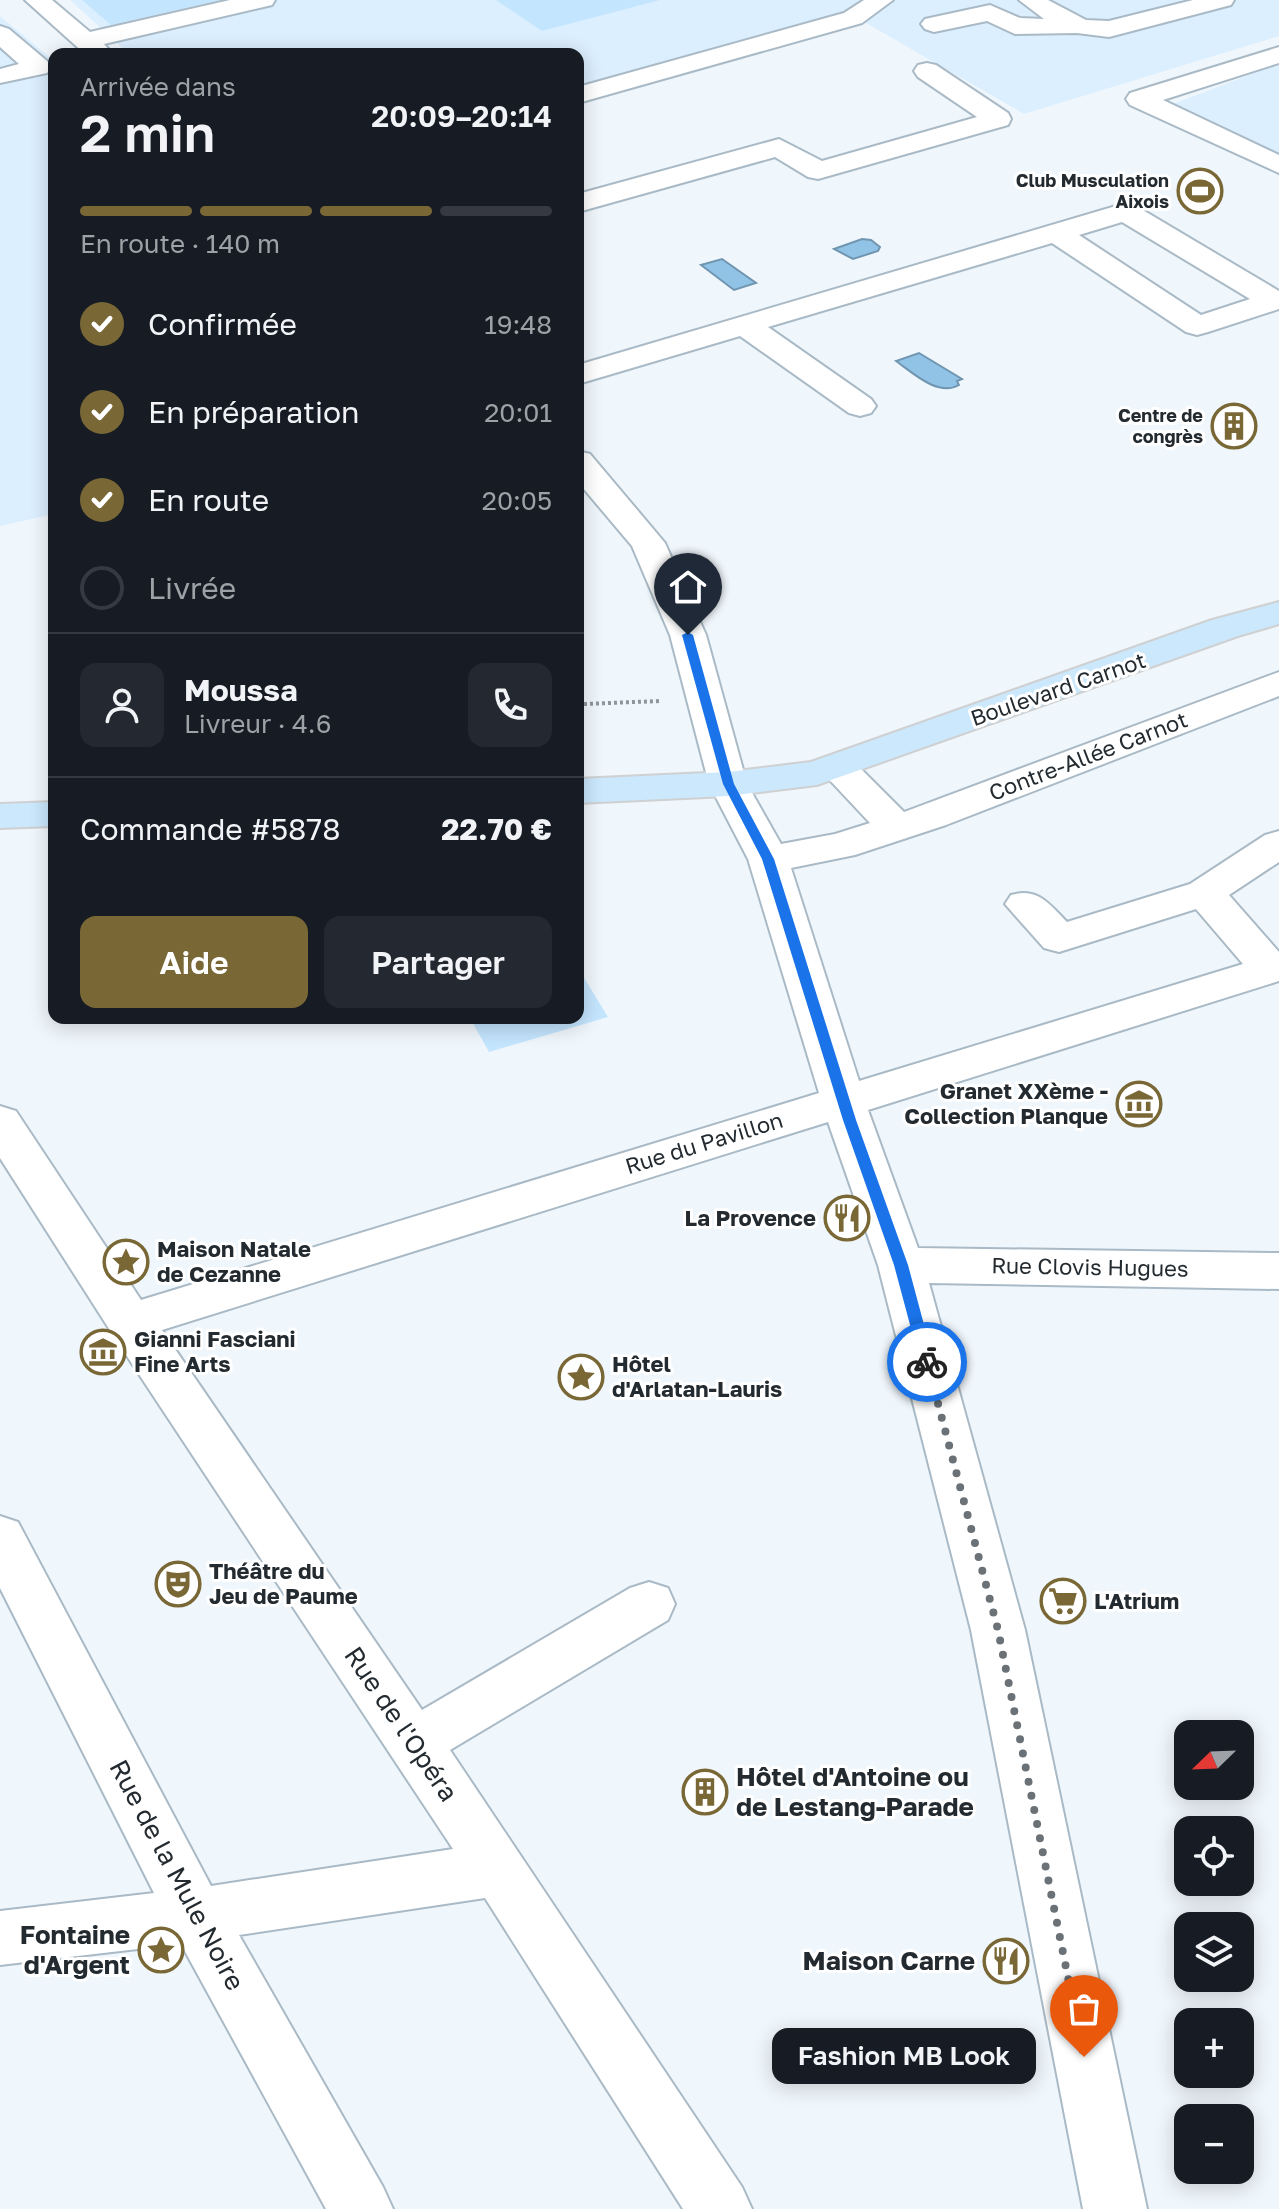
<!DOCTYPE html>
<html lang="fr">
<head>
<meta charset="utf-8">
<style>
  :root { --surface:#171b24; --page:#242831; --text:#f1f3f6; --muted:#9ea1a6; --line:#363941; --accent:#796836 }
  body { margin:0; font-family:"Golos Text",sans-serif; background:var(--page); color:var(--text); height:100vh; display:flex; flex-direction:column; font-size:30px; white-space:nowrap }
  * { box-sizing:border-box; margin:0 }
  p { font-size:26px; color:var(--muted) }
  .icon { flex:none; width:44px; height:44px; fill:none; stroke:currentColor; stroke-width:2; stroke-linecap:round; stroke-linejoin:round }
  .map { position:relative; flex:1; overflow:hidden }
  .side { position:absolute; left:48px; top:48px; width:536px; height:976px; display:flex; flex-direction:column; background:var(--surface); border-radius:16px; box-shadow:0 4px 20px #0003 }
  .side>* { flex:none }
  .needle { width:52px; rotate:247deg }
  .fabs { position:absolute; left:1174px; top:1720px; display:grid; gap:16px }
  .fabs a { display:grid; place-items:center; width:80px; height:80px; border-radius:16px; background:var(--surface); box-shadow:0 4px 20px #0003; font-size:40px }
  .pin { position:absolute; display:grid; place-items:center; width:68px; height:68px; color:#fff; margin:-82px -34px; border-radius:50% 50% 50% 0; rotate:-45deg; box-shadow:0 0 8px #0007 }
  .pin .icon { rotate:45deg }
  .courier { position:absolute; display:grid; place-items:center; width:80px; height:80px; margin:-40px; border:6px solid #1a73e8; border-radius:50%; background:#fff; color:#222; box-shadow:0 2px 10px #0007 }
  .bubble { position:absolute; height:56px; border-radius:16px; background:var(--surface); box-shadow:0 4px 20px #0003; font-size:26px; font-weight:600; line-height:56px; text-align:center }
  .head em { font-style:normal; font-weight:600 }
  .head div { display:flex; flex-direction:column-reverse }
  .head { display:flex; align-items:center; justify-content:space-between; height:136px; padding:0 32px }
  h1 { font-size:52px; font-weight:600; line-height:60px }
  .bar { display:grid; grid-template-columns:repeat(4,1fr); gap:12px 8px; align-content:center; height:96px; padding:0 32px }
  .bar i { height:10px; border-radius:6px; background:var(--line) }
  .bar .current { background:var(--accent) }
  .bar p { grid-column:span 4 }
  .line { display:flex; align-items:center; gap:20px; padding:0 32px; border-top:2px solid var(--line) }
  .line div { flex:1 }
  .round { display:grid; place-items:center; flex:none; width:84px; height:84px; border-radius:16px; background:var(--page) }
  ol { padding:0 32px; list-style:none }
  li { display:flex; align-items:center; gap:24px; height:88px }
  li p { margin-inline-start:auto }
  li .icon { padding:8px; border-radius:50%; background:var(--accent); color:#fff; stroke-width:4 }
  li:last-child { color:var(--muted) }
  li i { width:44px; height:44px; border:4px solid var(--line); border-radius:50% }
  .action { display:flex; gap:16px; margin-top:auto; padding:16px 32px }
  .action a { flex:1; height:92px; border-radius:16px; background:var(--accent); color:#fff; font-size:32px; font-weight:600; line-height:92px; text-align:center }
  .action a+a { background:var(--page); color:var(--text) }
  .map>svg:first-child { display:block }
</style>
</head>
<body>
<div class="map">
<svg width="1279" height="2209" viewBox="0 0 1279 2209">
  <rect width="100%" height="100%" fill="#f0f7fc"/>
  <g fill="#dceffe">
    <path d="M70,0H1279V36L1024,114L866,23L578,100V54H129Z"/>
    <path d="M0,16L54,61V514L0,526Z"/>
    <path d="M1279,66V154L1173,104L1267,68Z"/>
  </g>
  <g fill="#c4e5fe">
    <path d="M82,0H220L111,25Z"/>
    <path d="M496,0H660L542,31Z"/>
    <path d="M578,968L608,1017L489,1052L470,1018H578Z"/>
  </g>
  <g fill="#91c3e7" stroke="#7095b0" stroke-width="2">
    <path d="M862,239L871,240L880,247L878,251L853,259L834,249Z"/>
    <path d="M722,259L756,283L734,290L701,265Z"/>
    <path d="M919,353L962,379L957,381L959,385C938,397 913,373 896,361Z"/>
  </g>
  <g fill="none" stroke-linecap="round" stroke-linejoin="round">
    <g stroke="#a9bac6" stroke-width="4">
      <g id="minor">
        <path d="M25,0H52L90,32L230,0H275L272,5L104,44L113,54H85Z"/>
        <path d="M864,0H893L862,23L578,103V87L844,13Z"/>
        <path d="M1019,0H1048L1086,20L1109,21L1193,0H1234L1231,5L1109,37L1077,33L1015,34L987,21L934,32L925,29L921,24L925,19L990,5L1020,18L1044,19Z"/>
        <path d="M0,26L9,29L47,61L51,67L47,73L0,83V69L19,64L0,47Z"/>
        <path d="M1279,47V63L1163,100L1279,155V173L1130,105L1126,99L1130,93Z"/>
        <path d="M927,63L936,65L1008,113L1011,119L1008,125L818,179L808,177L775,157L578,212V194L779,139L822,161L977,117L918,77L914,71L918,65Z"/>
        <path d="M1126,203L1136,206L1279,291V309L1208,332L1197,335L1186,332L1052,243L768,327L871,399L876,406L871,413L860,416L849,413L740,336L578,384V365ZM1122,222L1250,299L1201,315L1079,235Z"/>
        <path d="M578,451L590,454L665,543L706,635L747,784L781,844L835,834L870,823L824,774L818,766L824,758L837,754L850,758L904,812L1279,672V696L946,825L855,855L791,868L859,1081L1243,964L1196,909L1059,952L1044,948L1005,904L1011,895C1038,887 1049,904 1067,922L1190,884L1265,835L1279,831V862L1229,895L1279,952V981L868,1110L918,1248L1279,1253V1289L929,1283L1025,1630L1147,2209H1083L971,1630L878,1265L828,1122L162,1330L422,1710L630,1588L649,1582L668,1588L675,1604L668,1620L450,1750L742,2187L752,2209H683L485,1898L239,1935L383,2187L393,2209H326L181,1944L0,1965V1911L154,1893L0,1588V1516L18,1522L211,1886L453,1849L113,1335L0,1158V1106L16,1111L141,1300L819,1093L748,859L709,784L670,635L632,546L578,482Z"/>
      </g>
    </g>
    <g stroke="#cfd0d1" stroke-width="4">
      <g id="major">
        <path d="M1279,602V624L1238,636L817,785L728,796L578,803V779L728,772L811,762L1212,620Z"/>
        <path d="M54,802V826L0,828V804Z"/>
      </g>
    </g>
    <path stroke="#8f969b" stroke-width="4" stroke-dasharray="3 3" stroke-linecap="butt" d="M584,704L660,701"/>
    <use href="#minor" fill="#fff" fill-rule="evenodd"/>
    <use href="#major" fill="#cbe8fd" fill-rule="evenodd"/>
  </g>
  <path fill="#1a73e8" d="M688,632L693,635L734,784L774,859L856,1120L908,1265L934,1362L932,1366L927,1368L920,1362L894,1265L843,1120L762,859L723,784L682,635Z"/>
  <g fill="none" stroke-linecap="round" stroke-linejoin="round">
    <path stroke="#6b7277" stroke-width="8" stroke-dasharray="0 14.4" d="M927,1362L998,1630L1084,2057"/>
  </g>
  <defs>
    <g id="stadium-ring" transform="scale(2.3)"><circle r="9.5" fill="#fff" stroke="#796836" stroke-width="1.5"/><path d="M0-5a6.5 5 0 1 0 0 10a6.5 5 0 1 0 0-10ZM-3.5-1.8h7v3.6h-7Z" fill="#796836"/></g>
    <g id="building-ring" transform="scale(2.3)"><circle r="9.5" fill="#fff" stroke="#796836" stroke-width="1.5"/><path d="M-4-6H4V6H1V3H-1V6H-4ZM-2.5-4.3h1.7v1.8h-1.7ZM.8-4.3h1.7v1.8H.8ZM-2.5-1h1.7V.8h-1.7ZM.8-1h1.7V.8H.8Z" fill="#796836"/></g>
    <g id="museum-ring" transform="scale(2.3)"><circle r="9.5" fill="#fff" stroke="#796836" stroke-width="1.5"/><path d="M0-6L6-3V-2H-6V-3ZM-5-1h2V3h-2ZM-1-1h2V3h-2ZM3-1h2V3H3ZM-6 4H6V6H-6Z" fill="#796836"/></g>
    <g id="restaurant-ring" transform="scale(2.3)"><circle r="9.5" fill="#fff" stroke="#796836" stroke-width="1.5"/><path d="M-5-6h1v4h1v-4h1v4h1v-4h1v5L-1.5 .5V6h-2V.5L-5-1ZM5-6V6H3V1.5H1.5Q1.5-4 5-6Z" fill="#796836"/></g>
    <g id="sight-ring" transform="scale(2.3)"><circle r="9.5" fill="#fff" stroke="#796836" stroke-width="1.5"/><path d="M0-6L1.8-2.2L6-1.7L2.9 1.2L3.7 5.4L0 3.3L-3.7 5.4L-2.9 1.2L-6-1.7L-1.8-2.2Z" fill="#796836"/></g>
    <g id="theatre-ring" transform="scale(2.3)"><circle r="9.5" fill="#fff" stroke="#796836" stroke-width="1.5"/><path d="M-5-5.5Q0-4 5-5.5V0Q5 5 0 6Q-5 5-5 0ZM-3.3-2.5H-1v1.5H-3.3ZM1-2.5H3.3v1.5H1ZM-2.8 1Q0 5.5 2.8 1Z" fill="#796836"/></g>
    <g id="supermarket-ring" transform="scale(2.3)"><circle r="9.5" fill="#fff" stroke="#796836" stroke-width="1.5"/><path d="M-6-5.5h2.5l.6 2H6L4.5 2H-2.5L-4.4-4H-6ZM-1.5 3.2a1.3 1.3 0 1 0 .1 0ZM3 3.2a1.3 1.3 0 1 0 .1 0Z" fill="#796836"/></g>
  </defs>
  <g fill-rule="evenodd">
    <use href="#stadium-ring" x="1200" y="191"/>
    <use href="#building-ring" x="1234" y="426"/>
    <use href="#museum-ring" x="1139" y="1104"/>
    <use href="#restaurant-ring" x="847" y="1218"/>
    <use href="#sight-ring" x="126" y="1262"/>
    <use href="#museum-ring" x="103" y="1352"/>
    <use href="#sight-ring" x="581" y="1377"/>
    <use href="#theatre-ring" x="178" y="1584"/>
    <use href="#supermarket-ring" x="1063" y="1601"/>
    <use href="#building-ring" x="705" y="1792"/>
    <use href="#sight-ring" x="161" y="1950"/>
    <use href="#restaurant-ring" x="1006" y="1961"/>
  </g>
  <g text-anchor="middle" stroke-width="6" stroke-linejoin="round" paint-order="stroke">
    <g font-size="18" font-weight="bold" fill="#242b30" stroke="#fff" text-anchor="end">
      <text x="1169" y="187">Club Musculation<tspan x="1169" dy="21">Aixois</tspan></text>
      <text x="1203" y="422">Centre de<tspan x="1203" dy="21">congrès</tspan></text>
    </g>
    <g font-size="22" fill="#242b30" stroke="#fff">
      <text transform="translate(1058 689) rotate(-19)" y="8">Boulevard Carnot</text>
      <text transform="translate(1088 756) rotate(-21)" y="8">Contre-Allée Carnot</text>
      <text transform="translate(704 1143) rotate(-17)" y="8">Rue du Pavillon</text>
      <text transform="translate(1090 1267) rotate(1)" y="8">Rue Clovis Hugues</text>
    </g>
    <g font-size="22" font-weight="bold" fill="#242b30" stroke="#fff" text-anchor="start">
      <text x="1108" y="1099" text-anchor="end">Granet XXème -<tspan x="1108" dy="25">Collection Planque</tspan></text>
      <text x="816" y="1226" text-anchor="end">La Provence</text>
      <text x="157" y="1257">Maison Natale<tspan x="157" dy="25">de Cezanne</tspan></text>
      <text x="134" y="1347">Gianni Fasciani<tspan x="134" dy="25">Fine Arts</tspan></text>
      <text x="612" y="1372">Hôtel<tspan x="612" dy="25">d'Arlatan-Lauris</tspan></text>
      <text x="209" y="1579">Théâtre du<tspan x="209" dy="25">Jeu de Paume</tspan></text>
      <text x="1094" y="1609">L'Atrium</text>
    </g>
    <g font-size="26" fill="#242b30" stroke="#fff">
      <text transform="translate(401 1724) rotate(56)" y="9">Rue de l'Opéra</text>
      <text transform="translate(177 1875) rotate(62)" y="9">Rue de la Mule Noire</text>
    </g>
    <g font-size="26" font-weight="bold" fill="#242b30" stroke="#fff" text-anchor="end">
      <text x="736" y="1786" text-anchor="start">Hôtel d'Antoine ou<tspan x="736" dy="30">de Lestang-Parade</tspan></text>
      <text x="130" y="1944">Fontaine<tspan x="130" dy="30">d'Argent</tspan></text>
      <text x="975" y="1970">Maison Carne</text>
    </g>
  </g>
</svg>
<div class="fabs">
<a><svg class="needle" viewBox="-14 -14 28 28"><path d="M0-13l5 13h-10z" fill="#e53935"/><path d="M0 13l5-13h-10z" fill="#9ea1a6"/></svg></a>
<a><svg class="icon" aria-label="locate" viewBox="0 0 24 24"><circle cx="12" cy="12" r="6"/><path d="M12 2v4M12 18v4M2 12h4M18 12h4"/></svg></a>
<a><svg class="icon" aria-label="layers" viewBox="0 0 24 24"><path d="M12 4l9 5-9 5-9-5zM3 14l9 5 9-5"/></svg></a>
<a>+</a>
<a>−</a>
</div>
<div class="pin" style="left:1084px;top:2057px;background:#ea580c"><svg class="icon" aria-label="bag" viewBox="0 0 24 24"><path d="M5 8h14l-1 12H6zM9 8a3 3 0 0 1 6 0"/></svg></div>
<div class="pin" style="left:688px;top:635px;background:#1f2937"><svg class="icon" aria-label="home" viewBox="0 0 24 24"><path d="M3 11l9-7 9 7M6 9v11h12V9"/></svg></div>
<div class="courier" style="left:927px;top:1362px"><svg class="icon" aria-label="bike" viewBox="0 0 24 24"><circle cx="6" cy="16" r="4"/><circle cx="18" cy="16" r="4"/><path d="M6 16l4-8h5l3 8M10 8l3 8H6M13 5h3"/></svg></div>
<div class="bubble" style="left:772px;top:2028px;width:264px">Fashion MB Look</div>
<section class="side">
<div class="head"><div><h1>2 min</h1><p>Arrivée dans</p></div><em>20:09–20:14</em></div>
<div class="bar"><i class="current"></i><i class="current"></i><i class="current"></i><i></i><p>En route · 140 m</p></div>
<ol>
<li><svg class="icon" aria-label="check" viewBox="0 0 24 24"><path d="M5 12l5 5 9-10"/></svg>Confirmée<p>19:48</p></li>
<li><svg class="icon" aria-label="check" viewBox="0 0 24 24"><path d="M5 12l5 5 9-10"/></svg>En préparation<p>20:01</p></li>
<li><svg class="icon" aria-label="check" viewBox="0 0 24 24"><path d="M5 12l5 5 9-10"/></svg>En route<p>20:05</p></li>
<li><i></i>Livrée</li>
</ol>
<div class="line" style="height:144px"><a class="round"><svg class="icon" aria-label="person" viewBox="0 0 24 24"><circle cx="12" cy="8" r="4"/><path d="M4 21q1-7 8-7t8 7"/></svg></a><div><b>Moussa</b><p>Livreur · 4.6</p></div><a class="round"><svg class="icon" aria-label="phone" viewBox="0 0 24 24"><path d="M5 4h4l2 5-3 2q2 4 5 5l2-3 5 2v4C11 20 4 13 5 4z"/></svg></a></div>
<div class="line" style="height:104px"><div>Commande #5878</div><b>22.70 €</b></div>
<div class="action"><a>Aide</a><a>Partager</a></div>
</section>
</div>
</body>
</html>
